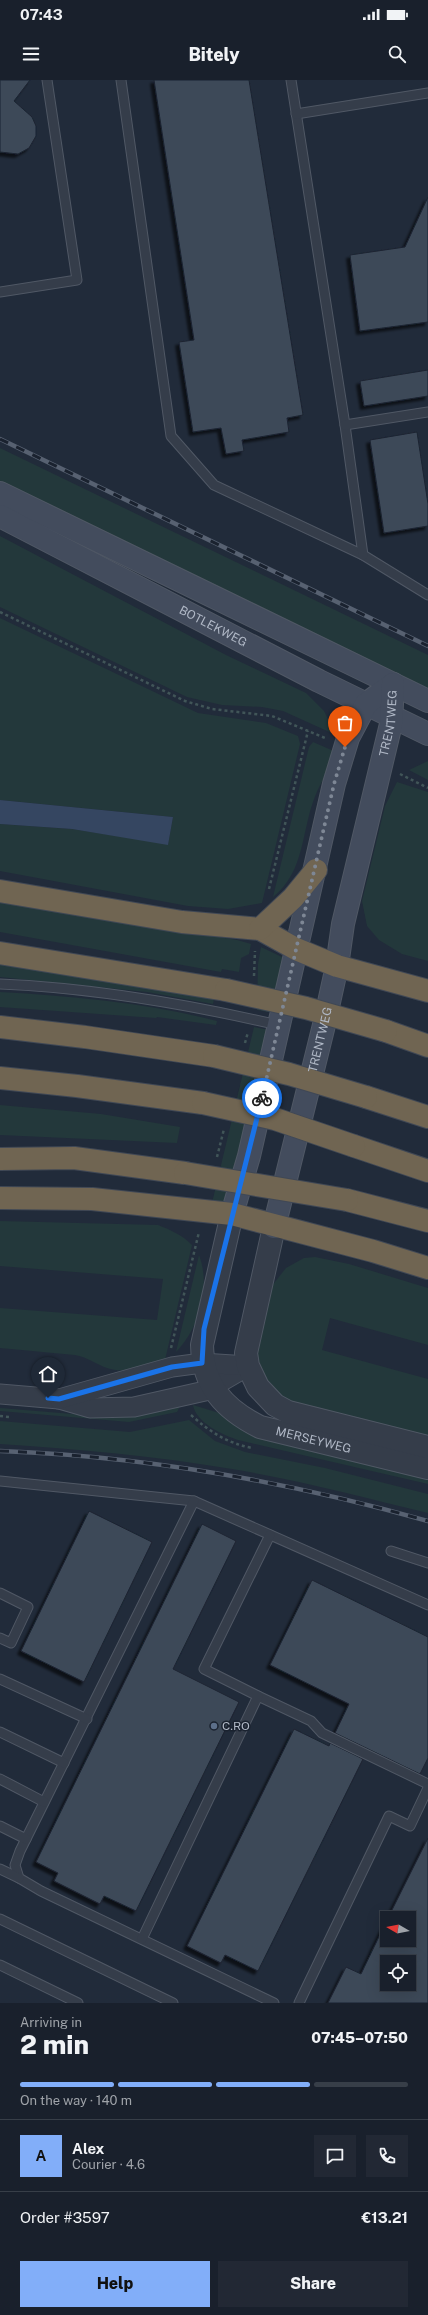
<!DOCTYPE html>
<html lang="en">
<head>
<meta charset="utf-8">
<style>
  :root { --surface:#19202c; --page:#222834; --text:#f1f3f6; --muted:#9fa3a9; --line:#373e48; --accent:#82aef9 }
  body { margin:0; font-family:"Public Sans",sans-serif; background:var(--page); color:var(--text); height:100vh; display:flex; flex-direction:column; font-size:15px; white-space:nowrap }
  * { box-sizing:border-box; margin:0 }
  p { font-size:13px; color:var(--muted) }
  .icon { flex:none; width:22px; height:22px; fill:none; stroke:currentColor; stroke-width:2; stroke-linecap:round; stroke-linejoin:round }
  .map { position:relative; height:1923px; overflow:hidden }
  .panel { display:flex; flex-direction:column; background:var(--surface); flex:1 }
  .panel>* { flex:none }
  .needle { width:26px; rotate:279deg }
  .fabs { position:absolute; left:380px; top:1831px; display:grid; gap:8px }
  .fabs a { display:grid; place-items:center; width:36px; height:36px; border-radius:0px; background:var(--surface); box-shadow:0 4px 16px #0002,0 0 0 1px var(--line); font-size:20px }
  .pin { position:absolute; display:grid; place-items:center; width:34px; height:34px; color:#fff; margin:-41px -17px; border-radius:50% 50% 50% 0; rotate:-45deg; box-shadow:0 0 4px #0007 }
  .pin .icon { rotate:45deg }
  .courier { position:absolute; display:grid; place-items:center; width:40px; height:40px; margin:-20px; border:3px solid #1a73e8; border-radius:50%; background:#fff; color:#222; box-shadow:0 1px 5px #0007 }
  .overview em { font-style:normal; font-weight:800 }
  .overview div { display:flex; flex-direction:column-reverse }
  .overview { display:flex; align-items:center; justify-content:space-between; height:68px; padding:0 20px }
  h1 { font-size:26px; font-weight:800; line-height:30px }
  .bar { display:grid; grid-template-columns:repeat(4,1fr); gap:6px 4px; align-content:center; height:48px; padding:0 20px }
  .bar i { height:5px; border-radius:3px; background:var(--line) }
  .bar .selected { background:var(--accent) }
  .bar p { grid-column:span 4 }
  .line { display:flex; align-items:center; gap:10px; padding:0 20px; border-top:1px solid var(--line) }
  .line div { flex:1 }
  .round { display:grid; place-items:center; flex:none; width:42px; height:42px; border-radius:0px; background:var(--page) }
  .cta { display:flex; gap:8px; margin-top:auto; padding:8px 20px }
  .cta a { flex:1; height:46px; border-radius:0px; background:var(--accent); color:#111; font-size:16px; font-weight:800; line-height:46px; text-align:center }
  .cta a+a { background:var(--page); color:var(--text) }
  .status { display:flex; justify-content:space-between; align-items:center; height:28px; padding:0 20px; background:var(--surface); direction:ltr }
  .status svg { height:11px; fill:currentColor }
  header { display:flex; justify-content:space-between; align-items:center; height:52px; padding:0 20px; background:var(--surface); font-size:18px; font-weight:800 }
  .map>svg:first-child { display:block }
</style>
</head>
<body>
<div class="status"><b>07:43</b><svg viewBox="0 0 49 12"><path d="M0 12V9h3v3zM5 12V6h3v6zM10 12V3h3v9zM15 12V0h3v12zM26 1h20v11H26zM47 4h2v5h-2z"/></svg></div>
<header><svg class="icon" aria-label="menu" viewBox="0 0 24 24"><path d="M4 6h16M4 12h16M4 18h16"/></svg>Bitely<svg class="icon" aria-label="search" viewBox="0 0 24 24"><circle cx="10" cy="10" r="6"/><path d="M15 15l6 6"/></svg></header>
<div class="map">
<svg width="428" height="1923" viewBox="0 0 428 1923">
  <defs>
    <filter id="shadow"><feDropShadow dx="-3.5" dy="3.5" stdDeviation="1" flood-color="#0009"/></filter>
  </defs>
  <rect width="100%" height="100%" fill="#212b3a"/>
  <g fill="#23383b">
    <path d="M0,368L428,575V613L0,404Z"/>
    <path d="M0,456L226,575L306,613L324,631L336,655L283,631L262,627L222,625L187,617L0,527Z"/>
    <path d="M0,538L198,633L266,643L298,656L300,664L262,823L228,829L188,826L0,791V744L72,749L168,764L173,737L0,720Z"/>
    <path d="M313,662L336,672C332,688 322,699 316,714C301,749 306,791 273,817L309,667Z"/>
    <path d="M428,681V700L409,690Z"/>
    <path d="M397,702L428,712V881L402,874L379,860L367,846L362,821L385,726Z"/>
    <path d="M0,818L237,860L251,864L249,874L241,878L239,892L222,889L221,892L0,852Z"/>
    <path d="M261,867L284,878L273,933L257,930L258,884Z"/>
    <path d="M0,879L204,916L214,919L213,924L147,912L0,897Z"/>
    <path d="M0,912C72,916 148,923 217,941L216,945L157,937L156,938L0,927Z"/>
    <path d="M254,947L269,950L227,1121L226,1123H212Z"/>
    <path d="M0,1025L101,1034L180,1047L177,1063L0,1055Z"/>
    <path d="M0,1141L158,1145C171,1150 182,1155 192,1165L165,1280C147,1285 126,1295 107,1288C96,1284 87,1277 75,1275L0,1268V1228L157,1240L163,1199L0,1186Z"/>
    <path d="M199,1175C211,1207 200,1247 176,1272Z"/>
    <path d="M315,1177L349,1184L428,1208V1265L330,1238L322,1270L428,1299V1361L288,1322L269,1305L260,1285L257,1275L258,1259L271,1207L286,1188L304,1178Z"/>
    <path d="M193,1325L425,1396L428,1399V1404L238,1360C223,1355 196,1343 193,1325Z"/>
    <path d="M180,1326L177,1332L129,1342L0,1331V1328L109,1337Z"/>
    <path d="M189,1340L215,1361L245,1372L325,1388L428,1414V1433C363,1417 298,1400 232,1389C155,1376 78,1369 0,1364V1341L130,1352Z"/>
  </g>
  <path fill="#354661" d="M0,720L173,737L168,765L72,749L0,744Z"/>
  <g fill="#3d4959" stroke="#1c2431" fill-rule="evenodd" filter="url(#shadow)">
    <path d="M0,0H30L14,21L32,37L36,46V56L29,68L18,74L0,72Z"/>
    <path d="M154,0H249L303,335L287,338L289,352L242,360L244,371L226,374L221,348L193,352L179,262L194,260Z"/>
    <path d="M428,117V242L360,251L350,175L405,167Z"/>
    <path d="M428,290V316L364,326L360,301Z"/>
    <path d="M417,352L428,424V446L384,453L370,360Z"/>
    <path d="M89,1431L152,1462L84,1602L21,1571Z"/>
    <path d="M202,1444L236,1461L173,1589L239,1622L136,1831L104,1816L100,1824L54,1801L58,1793L36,1782Z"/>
    <path d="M312,1500L428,1557V1678L420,1694L335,1653L349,1624L270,1585Z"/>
    <path d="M294,1649L329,1666L330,1663L363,1679L258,1891L225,1875L221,1883L187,1866Z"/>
    <path d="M428,1758V1923H328L346,1887L361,1894L387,1840V1860H409V1838H388ZM387,1882H409V1904H387Z"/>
  </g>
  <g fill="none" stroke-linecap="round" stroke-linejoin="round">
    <g stroke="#505865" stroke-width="11">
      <g id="service">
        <path d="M121,0L171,356L214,405L363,475L428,515"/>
        <path d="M291,0L345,345L363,475"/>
        <path d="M296,34L428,13"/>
        <path d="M0,212L77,200L47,0"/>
        <path d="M345,345L428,332"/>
        <path d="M0,904C94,908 187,924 278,945"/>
        <path d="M0,1401L194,1421L428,1525"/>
        <path d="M194,1421L20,1771L15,1785L19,1798L41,1811L274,1923"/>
        <path d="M391,1471L428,1483"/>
        <path d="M0,1513L28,1527L11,1563L0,1558"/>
        <path d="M0,1599L87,1639"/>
        <path d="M258,1616L311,1641L322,1653L428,1704"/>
        <path d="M0,1652L64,1683"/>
        <path d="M0,1699L44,1722"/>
        <path d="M0,1746L26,1759"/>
        <path d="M0,1789L19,1798"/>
        <path d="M0,1839L173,1923"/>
        <path d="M142,1859L258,1616L204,1589L270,1455"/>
        <path d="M0,1885L78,1923"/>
        <path d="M299,1923L389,1736L410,1746L428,1708"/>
      </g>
    </g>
    <g stroke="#505865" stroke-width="21">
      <g id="minor">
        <path d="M0,1314L59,1319L90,1328L134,1327L205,1311L248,1286"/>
        <path d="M59,1319L172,1287L202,1283L248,1286"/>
      </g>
    </g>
    <g stroke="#505865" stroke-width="24">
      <g id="tertiary">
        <path id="s1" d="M232,1134L202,1265C203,1306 224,1329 260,1347L428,1388"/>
        <path d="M274,1147L246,1273L248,1286L258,1307L275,1325L288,1332L428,1367"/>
      </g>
    </g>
    <g stroke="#505865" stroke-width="24">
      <g id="secondary">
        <path d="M0,413L428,621"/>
        <path id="s2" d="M0,436L319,601L428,654"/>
        <path d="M232,1134L249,1076L334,704L348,658L366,624L393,604"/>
        <path id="s3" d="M274,1147L324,945L337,886L343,844L391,644L393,604"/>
      </g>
    </g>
    <g stroke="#404855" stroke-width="24">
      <g id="motorway">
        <path d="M0,811L182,842L260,849L296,869L337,886L428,911"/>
        <path d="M260,849L293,818L316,790"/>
        <path d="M0,873L226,910"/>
        <path d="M0,947L85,957L214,976"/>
        <path d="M386,951L428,966"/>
        <path d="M0,998L77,1006L203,1023"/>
        <path d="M366,1017L428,1037"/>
        <path d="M354,1066L428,1091"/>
        <path d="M0,1079L74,1078L185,1093"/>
        <path d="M0,1118L92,1119L232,1134L373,1171L428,1188"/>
        <path d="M347,1120L428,1141"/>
      </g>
    </g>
    <g stroke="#415558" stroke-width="2.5" stroke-dasharray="3 3" stroke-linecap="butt">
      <path d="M0,532L185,621L212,629L272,636L325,658"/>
      <path d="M400,694L428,708"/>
      <path d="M269,809L308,651"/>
      <path d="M254,896L255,871"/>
      <path d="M245,963L248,952"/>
      <path d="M217,1077L224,1049"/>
      <path d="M171,1268L199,1152"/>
      <path d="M191,1335C210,1352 227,1363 252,1368"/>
      <path d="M0,1336L9,1337"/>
    </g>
    <use href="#service" stroke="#353d4a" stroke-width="9"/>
    <use href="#minor" stroke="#353d4a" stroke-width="19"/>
    <use href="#tertiary" stroke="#353d4a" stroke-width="22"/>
    <use href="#secondary" stroke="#434c5d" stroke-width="22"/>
    <use href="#motorway" stroke="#706552" stroke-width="22"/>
    <g stroke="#576171" stroke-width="4.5">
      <g id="rail">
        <path d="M0,359L428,566"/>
        <path d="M0,1371C145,1376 289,1402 428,1441"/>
      </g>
    </g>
    <use href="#rail" stroke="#1a222f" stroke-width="3" stroke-dasharray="9" stroke-linecap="butt"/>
    <g stroke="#404855" stroke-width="24" stroke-linecap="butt">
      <g id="motorway-bridge">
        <path d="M226,910L306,928L386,951"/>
        <path d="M214,976L289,994L366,1017"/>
        <path d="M203,1023L275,1039L354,1066"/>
        <path d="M185,1093L347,1120"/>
      </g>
    </g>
    <use href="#motorway-bridge" stroke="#706552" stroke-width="22"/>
  </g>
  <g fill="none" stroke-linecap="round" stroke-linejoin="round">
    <path stroke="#7e8795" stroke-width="4" stroke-dasharray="0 7.2" d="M262,1018L334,704L345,667"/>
    <path stroke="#1a73e8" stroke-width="5" d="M48,1318L59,1319L172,1287L202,1283L204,1249L262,1018"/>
  </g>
  <circle fill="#5c6f8a" stroke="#1a222f" stroke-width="1.5" cx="214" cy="1646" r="4"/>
  <g text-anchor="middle" stroke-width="3" stroke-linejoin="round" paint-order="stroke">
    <g font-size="12" fill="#b0b8c6" stroke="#1a222f">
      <text dy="4" stroke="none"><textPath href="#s2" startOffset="240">BOTLEKWEG</textPath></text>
      <text dy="4" stroke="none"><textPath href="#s3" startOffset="517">TRENTWEG</textPath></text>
      <text dy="4" stroke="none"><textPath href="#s3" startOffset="193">TRENTWEG</textPath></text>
      <text dy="4" stroke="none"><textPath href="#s1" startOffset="296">MERSEYWEG</textPath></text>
    </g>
    <g font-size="12" fill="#b0b8c6" stroke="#1a222f" text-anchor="start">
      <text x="222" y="1650">C.RO</text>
    </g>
  </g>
</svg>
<div class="fabs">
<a><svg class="needle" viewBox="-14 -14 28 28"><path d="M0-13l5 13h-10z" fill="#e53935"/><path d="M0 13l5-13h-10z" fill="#9fa3a9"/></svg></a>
<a><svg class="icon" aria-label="locate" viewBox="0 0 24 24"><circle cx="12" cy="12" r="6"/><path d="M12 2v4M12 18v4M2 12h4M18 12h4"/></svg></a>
</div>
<div class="pin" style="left:345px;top:667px;background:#ea580c"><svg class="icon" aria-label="bag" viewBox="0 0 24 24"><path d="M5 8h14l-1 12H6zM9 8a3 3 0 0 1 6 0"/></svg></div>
<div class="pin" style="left:48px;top:1318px;background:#1f2937"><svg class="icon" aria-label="home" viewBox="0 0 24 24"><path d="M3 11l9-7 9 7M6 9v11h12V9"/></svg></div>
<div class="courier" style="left:262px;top:1018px"><svg class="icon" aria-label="bike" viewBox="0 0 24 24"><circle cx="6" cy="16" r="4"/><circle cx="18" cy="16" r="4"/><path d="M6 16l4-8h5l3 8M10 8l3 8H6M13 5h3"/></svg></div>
</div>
<section class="panel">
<div class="overview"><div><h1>2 min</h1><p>Arriving in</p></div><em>07:45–07:50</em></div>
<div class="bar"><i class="selected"></i><i class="selected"></i><i class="selected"></i><i></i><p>On the way · 140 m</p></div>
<div class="line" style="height:72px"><b class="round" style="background:var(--accent);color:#111">A</b><div><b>Alex</b><p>Courier · 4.6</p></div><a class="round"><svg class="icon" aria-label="chat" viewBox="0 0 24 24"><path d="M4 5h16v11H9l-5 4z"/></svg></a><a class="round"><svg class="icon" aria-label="phone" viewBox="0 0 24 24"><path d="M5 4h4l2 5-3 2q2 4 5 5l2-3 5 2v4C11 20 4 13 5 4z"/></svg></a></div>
<div class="line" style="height:52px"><div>Order #3597</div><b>€13.21</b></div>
<div class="cta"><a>Help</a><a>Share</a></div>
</section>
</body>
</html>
